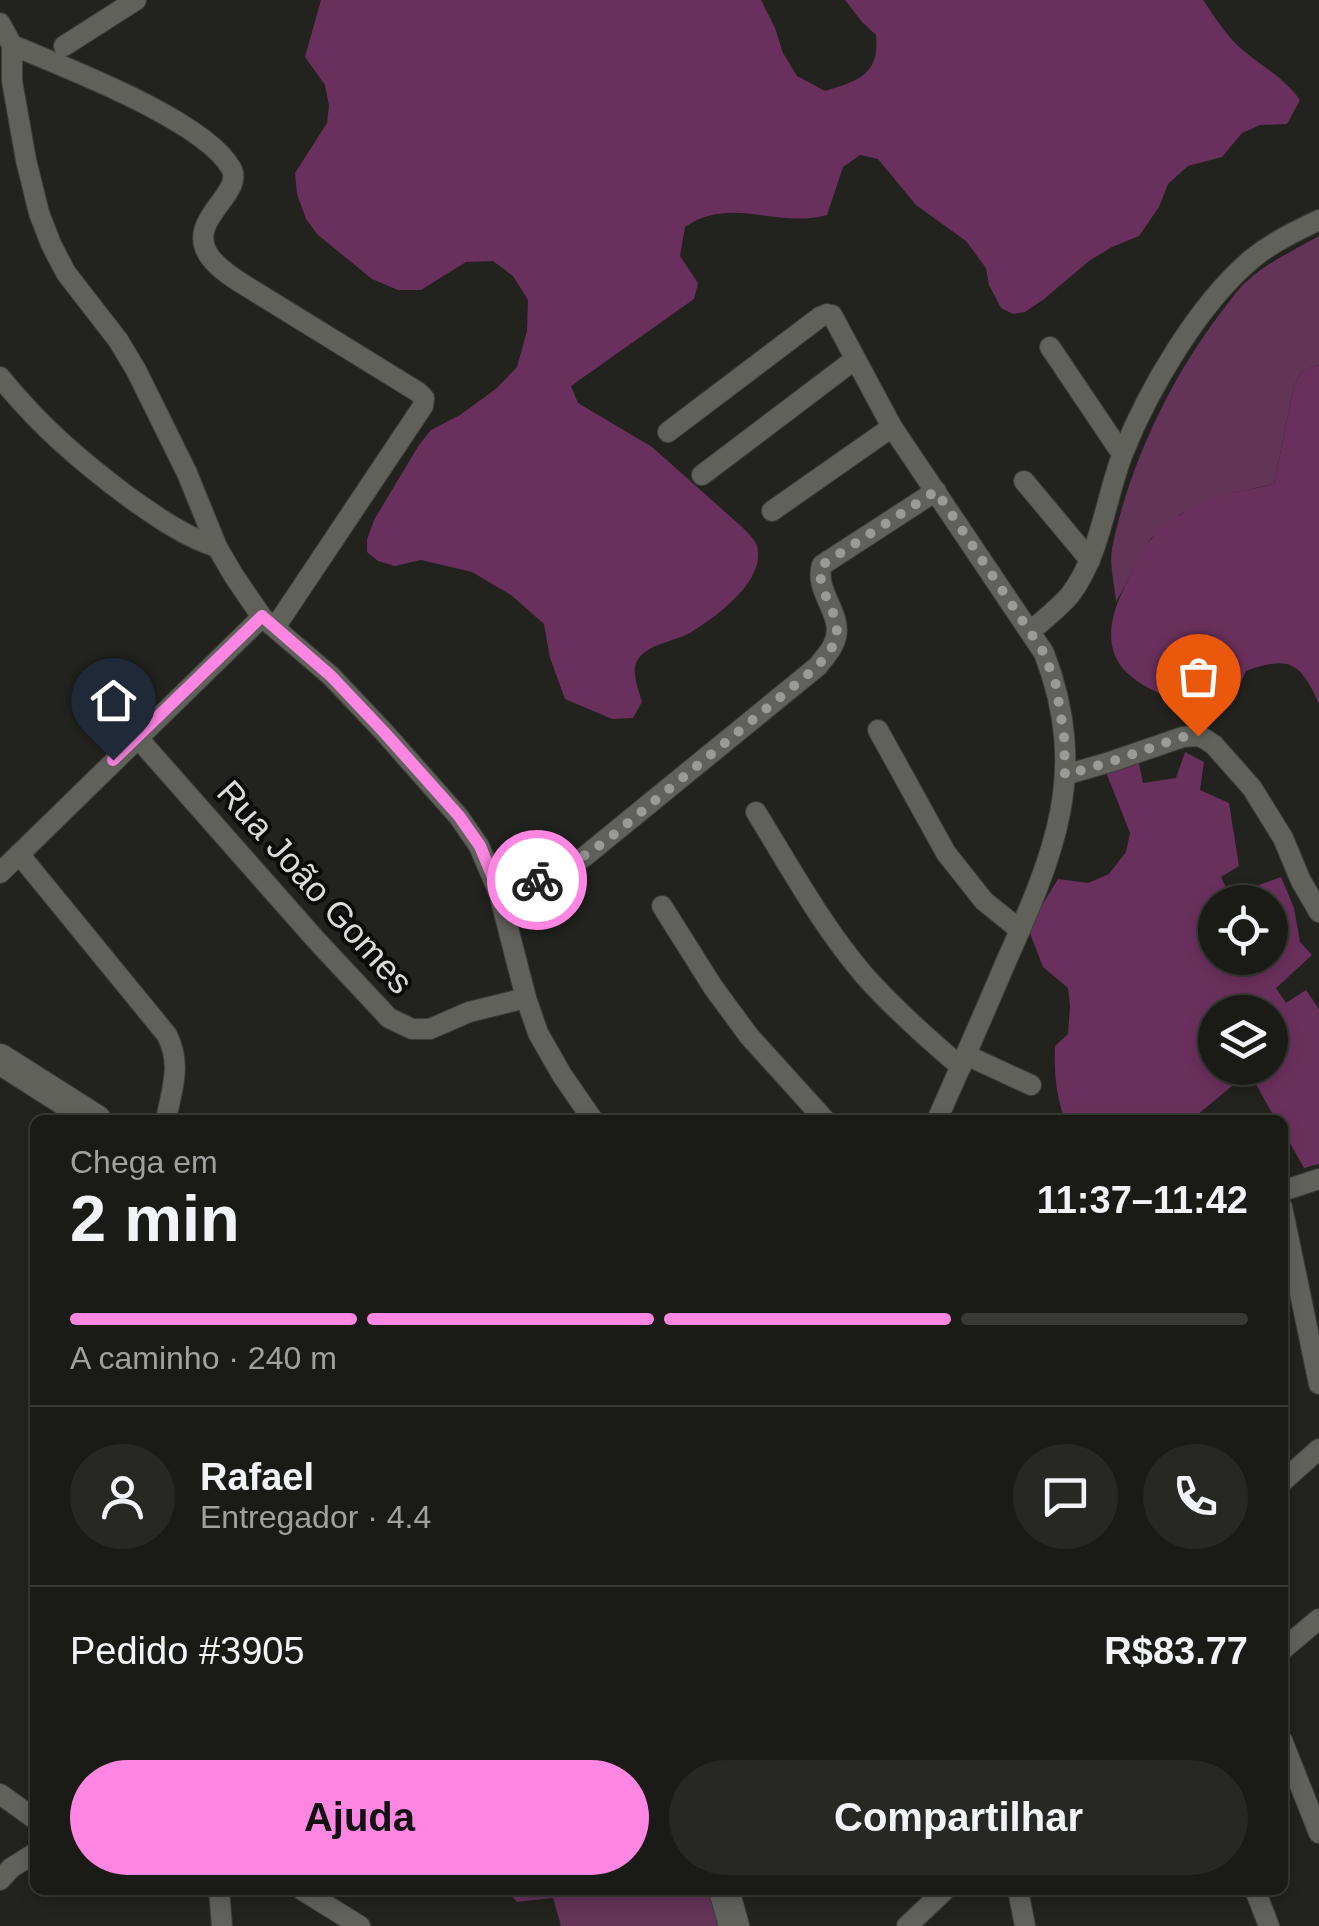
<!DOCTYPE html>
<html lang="pt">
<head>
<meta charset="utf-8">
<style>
  :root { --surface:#1a1a16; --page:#272723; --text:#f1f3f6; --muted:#9fa1a1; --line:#383835; --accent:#fd86e2 }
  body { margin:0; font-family:Helvetica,sans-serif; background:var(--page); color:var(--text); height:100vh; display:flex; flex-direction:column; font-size:38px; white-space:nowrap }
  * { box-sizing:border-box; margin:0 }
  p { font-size:32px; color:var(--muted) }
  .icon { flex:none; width:55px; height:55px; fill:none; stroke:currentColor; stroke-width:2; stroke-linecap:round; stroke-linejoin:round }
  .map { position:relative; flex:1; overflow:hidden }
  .sheet { position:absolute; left:30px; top:1115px; width:1258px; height:780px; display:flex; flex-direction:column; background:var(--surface); border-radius:15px; box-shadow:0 5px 15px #0003,0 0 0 2px var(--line) }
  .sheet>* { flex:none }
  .buttons { position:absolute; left:1198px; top:885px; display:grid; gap:20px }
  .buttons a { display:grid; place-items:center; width:90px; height:90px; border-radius:50%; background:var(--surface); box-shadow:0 5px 15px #0003,0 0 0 2px var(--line); font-size:50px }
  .pin { position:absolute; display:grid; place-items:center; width:85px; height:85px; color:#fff; margin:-102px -42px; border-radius:50% 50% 50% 0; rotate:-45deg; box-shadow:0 0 10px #0007 }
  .pin .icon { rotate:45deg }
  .courier { position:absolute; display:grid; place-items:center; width:100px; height:100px; margin:-50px; border:8px solid #fd86e2; border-radius:50%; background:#fff; color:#222; box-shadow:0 2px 12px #0007 }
  .head em { font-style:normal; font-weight:600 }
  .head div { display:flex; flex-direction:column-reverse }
  .head { display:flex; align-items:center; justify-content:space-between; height:170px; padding:0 40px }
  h1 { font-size:65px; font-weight:600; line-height:75px }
  .bar { display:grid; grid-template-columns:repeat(4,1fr); gap:15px 10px; align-content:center; height:120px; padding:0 40px }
  .bar i { height:12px; border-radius:8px; background:var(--line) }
  .bar .selected { background:var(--accent) }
  .bar p { grid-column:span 4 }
  .line { display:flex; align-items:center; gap:25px; padding:0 40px; border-top:2px solid var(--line) }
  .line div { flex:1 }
  .round { display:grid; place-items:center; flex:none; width:105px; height:105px; border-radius:52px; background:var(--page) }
  .action { display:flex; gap:20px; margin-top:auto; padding:20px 40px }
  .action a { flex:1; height:115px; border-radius:60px; background:var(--accent); color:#111; font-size:40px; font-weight:600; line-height:115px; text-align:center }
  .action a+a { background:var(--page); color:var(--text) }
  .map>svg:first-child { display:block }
</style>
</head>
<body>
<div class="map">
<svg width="1319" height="1926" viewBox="0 0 1319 1926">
  <rect width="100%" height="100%" fill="#22221e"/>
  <g fill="#633358">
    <path d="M1319,236V365L1302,371L1294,386L1274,484L1232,493L1181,514L1151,538L1116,602C1115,586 1109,565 1112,549C1128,467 1171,377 1222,311C1230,301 1237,290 1247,281C1268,262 1294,250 1319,236Z"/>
    <path d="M506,1890H711L721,1926H561L553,1898L517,1902Z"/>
  </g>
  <g fill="#6a305d" fill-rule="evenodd">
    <path d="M321,0H761L775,28L783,53L797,76L825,91C858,81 880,75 876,35L862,22L845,0H1203C1214,16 1224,32 1238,46C1259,65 1283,76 1300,100L1287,124L1260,125L1242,133L1222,157L1188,166L1168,184L1159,207L1139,236L1112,247L1089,261L1044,299L1025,312L1013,314L1001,308L989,285L986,268L966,241L916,205L878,159L860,155L843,167L827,215C776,229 732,195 685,227L680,256L698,283L694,299L571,386L578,403L652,447L742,527C749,534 758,542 758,552C761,585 714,618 690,633C674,642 644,644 636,663C632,675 639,691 642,702L633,718L612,719L565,699L550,658L544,624L511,595L472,572L421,560L395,566L378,561L367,552V540L374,520L419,445L431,430L460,415L497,388L517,367L527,331L528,300L513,276L493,261L466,262L421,290H398L372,279L318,235L306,219L297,194L295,173L327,123L329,106L325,85L305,57Z"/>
    <path d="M1319,365V704C1301,663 1290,655 1246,671L1231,705L1216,713C1142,690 1080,671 1128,580C1139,560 1147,538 1166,524C1183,511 1216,496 1236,492C1249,489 1261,488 1274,484L1294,386L1302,371Z"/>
    <path d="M1185,752L1204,762L1200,790L1229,803L1239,866L1221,877L1230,896L1281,877L1294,908L1300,942L1312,955L1276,988L1286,1003L1306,990L1319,1009V1164L1304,1168L1283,1131L1282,1120H1276L1249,1072L1191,1120H1065C1056,1095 1054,1073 1055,1046L1068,1034L1070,1006L1068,988L1043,967L1028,928L1058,879L1088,883L1109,874L1126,852L1130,833L1106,772L1138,758L1143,783L1176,778ZM1215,902H1270V958H1215ZM1215,1012H1270V1068H1215Z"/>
  </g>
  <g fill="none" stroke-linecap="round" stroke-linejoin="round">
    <g stroke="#3d3d3a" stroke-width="22">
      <g id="street">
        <path d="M0,23L12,45V81L26,160L39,213L51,244L66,273L118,340L136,370L187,473L217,547L234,576L262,617L331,676L384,732L459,817L479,846L499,893L526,998L538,1033L562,1075L593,1120"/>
        <path d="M12,45C64,67 204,120 231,168C246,194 183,220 210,257C219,269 233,278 246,286L418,392L424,398L423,406L276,626"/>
        <path d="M64,46L136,0"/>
        <path d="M1050,347L1122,454"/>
        <path d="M0,377C40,426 79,460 130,498C157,517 185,537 217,547"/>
        <path d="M668,432L820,317L827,314L832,315L892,427L1044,653C1090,773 1054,854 1005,964C983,1016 960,1068 937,1120"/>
        <path d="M702,475L854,360"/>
        <path d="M1024,481L1090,560"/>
        <path d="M772,511L892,427"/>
        <path d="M1031,631C1043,620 1059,608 1070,595C1101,554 1105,499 1123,453C1149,388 1199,303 1253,258C1273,242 1296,231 1319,220"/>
        <path d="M878,730L946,853L984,901L1020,930"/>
        <path d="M137,737L317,941L389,1018L412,1029H430L469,1012L526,998"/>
        <path d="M1065,775L1110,762L1183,737L1198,736L1205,739L1214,745L1252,788L1283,838L1301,881L1319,912"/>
        <path d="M756,812C790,867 822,926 864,975C894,1009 927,1038 961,1067"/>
        <path d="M19,854L167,1035C182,1065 172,1088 166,1120"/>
        <path d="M0,873L262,617"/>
        <path d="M499,893L555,875L584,857L818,666C823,659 830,652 833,645C848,617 813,593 822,565L936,491"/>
        <path d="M662,906L713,987L749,1036L825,1120"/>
        <path d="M966,1055L1031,1085"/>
        <path d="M1282,1191L1319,1179"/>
        <path d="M1282,1207L1319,1384"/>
        <path d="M1282,1482L1319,1449"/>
        <path d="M1282,1650L1319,1619"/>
        <path d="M1282,1740L1319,1833"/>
        <path d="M0,1794L35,1819"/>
        <path d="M0,1880L11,1868L35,1853"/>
        <path d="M219,1890L222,1926"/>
        <path d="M302,1890L360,1926"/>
        <path d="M1018,1890L1025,1926"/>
        <path d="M1255,1890L1269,1926"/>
        <path d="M907,1926L945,1890"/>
      </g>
    </g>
    <g stroke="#3d3d3a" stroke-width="32">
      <g id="secondary">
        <path d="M0,1059L96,1120"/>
        <path d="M724,1890L734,1926"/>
      </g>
    </g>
    <use href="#street" stroke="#61615c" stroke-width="20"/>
    <use href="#secondary" stroke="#61615c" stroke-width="30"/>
  </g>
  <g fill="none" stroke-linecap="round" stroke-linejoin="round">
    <path stroke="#9a9a96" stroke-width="10" stroke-dasharray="0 18" d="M537,880L555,875L606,841L818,666C823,659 830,652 833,645C848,617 813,593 822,565L936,491L1044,653L1056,685L1064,736L1065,775L1110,762L1182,737L1198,736"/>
    <path stroke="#fd86e2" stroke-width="12" d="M113,760L262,616L331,676L384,732L459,816L480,846L499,892L537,880"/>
  </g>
  <g text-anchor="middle" stroke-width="8" stroke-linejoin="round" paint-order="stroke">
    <g font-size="35" fill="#dadad7" stroke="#0b0c0a">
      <text transform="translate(315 887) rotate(48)" y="12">Rua João Gomes</text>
    </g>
  </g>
</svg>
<div class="buttons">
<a><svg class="icon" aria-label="locate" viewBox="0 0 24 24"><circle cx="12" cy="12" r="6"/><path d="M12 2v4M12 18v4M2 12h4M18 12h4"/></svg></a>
<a><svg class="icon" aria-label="layers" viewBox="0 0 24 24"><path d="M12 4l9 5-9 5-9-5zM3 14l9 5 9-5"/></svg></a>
</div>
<div class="pin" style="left:1198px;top:736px;background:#ea580c"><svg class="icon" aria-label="bag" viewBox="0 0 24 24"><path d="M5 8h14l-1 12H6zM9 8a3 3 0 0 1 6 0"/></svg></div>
<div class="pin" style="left:113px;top:760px;background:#1f2937"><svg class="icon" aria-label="home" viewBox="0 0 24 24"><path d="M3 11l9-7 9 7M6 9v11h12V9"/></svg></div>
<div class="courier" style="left:537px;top:880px"><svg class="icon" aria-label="bike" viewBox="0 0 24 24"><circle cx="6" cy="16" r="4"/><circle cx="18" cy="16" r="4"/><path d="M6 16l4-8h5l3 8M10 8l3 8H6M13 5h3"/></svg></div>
<section class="sheet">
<div class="head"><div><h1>2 min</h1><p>Chega em</p></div><em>11:37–11:42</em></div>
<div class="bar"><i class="selected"></i><i class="selected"></i><i class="selected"></i><i></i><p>A caminho · 240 m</p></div>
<div class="line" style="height:180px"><a class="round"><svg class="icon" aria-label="person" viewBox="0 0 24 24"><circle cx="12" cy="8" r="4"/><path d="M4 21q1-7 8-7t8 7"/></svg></a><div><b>Rafael</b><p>Entregador · 4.4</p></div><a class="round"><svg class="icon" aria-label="chat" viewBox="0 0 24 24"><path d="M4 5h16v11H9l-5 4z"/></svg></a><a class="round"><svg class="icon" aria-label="phone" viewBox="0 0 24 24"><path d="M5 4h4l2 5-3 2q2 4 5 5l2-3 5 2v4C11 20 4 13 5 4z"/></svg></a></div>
<div class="line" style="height:130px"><div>Pedido #3905</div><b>R$83.77</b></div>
<div class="action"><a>Ajuda</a><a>Compartilhar</a></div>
</section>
</div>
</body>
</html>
